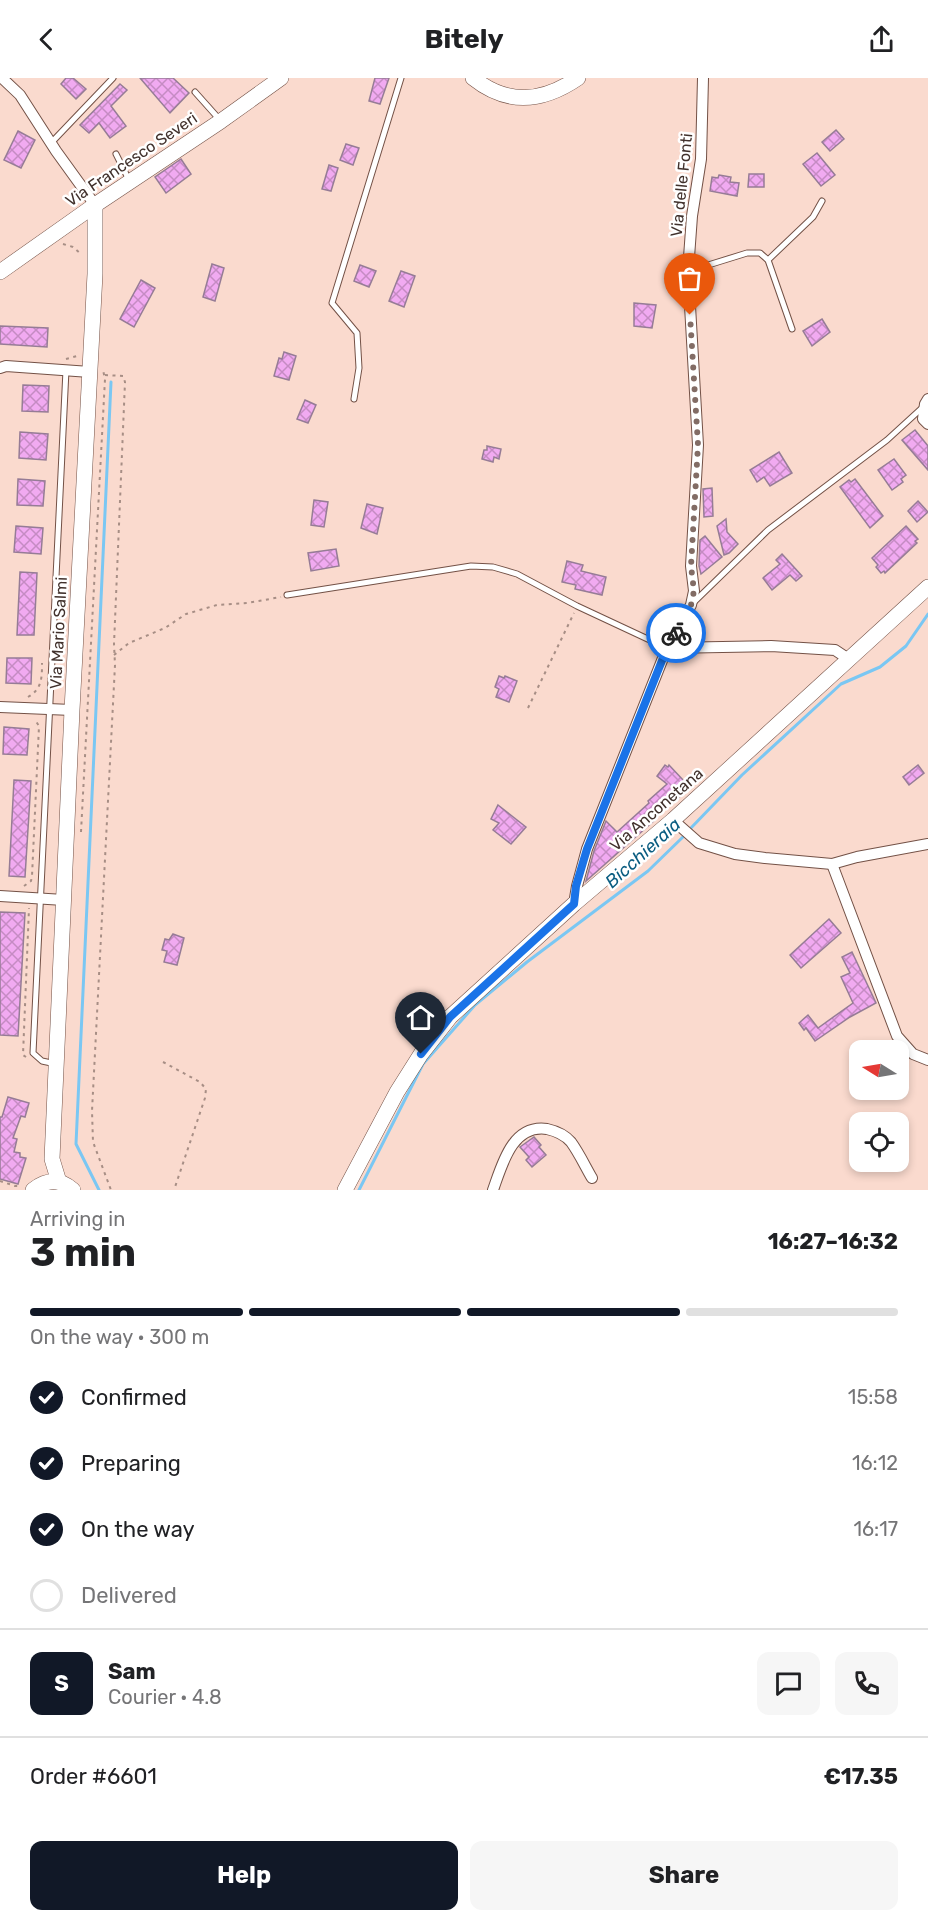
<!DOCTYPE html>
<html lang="en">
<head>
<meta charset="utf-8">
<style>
  :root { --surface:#fff; --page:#f6f6f6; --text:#202124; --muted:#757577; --line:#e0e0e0; --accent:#111827 }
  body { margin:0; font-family:Rubik,sans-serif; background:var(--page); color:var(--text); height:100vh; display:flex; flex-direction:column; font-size:22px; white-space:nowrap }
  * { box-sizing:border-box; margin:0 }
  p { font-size:20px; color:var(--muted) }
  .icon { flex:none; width:33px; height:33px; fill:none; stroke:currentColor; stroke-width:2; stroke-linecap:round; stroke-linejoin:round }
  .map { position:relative; height:1112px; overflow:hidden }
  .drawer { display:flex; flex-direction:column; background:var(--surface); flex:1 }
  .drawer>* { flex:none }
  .needle { width:39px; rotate:281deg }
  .fabs { position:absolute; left:849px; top:962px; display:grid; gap:12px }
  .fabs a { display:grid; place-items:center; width:60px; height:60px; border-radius:12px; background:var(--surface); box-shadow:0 3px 9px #0003; font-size:30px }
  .pin { position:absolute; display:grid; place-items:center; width:51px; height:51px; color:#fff; margin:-62px -26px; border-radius:50% 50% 50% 0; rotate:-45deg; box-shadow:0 0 6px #0007 }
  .pin .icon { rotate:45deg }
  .courier { position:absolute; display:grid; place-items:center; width:60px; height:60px; margin:-30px; border:4px solid #1a73e8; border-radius:50%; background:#fff; color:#222; box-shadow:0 2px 8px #0007 }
  .summary em { font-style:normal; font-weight:700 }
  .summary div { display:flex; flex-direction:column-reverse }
  .summary { display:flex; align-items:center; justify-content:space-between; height:102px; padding:0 30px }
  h1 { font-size:39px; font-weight:700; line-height:45px }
  .bar { display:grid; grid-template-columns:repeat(4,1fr); gap:9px 6px; align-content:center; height:72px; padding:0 30px }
  .bar i { height:8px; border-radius:4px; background:var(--line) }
  .bar .on { background:var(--accent) }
  .bar p { grid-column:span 4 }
  .line { display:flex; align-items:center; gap:15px; padding:0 30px; border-top:2px solid var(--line) }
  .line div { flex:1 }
  .round { display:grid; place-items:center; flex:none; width:63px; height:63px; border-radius:12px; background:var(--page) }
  ol { padding:0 30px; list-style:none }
  li { display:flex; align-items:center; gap:18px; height:66px }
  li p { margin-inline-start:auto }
  li .icon { padding:6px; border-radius:50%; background:var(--accent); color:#fff; stroke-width:4 }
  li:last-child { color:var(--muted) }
  li i { width:33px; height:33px; border:3px solid var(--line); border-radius:50% }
  .button { display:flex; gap:12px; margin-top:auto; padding:12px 30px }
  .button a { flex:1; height:69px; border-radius:12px; background:var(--accent); color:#fff; font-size:24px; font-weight:700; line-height:69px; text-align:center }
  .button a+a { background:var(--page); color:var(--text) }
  header { display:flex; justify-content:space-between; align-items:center; height:78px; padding:0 30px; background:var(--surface); font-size:27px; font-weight:700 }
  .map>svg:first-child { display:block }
</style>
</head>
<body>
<header><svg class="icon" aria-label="back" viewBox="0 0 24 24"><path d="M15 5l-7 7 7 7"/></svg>Bitely<svg class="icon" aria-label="share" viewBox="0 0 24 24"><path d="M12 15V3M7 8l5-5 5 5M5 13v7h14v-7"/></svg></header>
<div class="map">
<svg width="928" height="1112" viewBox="0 0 928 1112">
  <defs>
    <pattern id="building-cross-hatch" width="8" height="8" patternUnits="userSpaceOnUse" patternTransform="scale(1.5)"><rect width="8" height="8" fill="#f1aaf1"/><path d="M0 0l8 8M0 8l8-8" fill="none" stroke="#c58bc3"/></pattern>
  </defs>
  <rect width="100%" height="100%" fill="#fadace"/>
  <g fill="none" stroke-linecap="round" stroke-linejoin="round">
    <g stroke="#7ac7f3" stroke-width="3">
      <path d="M689,752L742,697L841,606L880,589L906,568L928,536"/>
      <path d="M99,1112L76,1066L111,304"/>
      <path d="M359,1112L423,986L475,927L527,884L648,793L685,757"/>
    </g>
  </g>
  <g fill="url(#building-cross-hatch)" stroke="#967c96" stroke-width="1.5">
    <path d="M66,0H73L86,11L76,21L61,6Z"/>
    <path d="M140,0H173L189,15L170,35Z"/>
    <path d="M375,0H389L380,26L369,23Z"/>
    <path d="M120,6L127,12L111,28L126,48L110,60L99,45L89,55L80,47Z"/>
    <path d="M836,52L844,61L830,73L822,64Z"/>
    <path d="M18,53L35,62L21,90L4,82Z"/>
    <path d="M346,66L359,70L353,87L340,82Z"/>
    <path d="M817,75L835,97L821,108L803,86Z"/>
    <path d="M181,81L191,96L166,115L155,99Z"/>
    <path d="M329,87L338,90L331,113L322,111Z"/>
    <path d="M749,96H764V109H748Z"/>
    <path d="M719,97L731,99L730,104L739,105L737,118L710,113L712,99L718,100Z"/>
    <path d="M212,186L224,190L215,223L203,219Z"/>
    <path d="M360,187L376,193L369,209L354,203Z"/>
    <path d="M401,193L415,198L404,229L389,223Z"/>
    <path d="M141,202L155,210L134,249L120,241Z"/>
    <path d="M634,225L656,227L652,250L634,248Z"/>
    <path d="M822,241L830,254L812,268L803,253Z"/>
    <path d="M0,248L48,250L47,269L0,266Z"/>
    <path d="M284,274L296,278L289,302L274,298L279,280L282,281Z"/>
    <path d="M23,307L49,308L48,334L22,333Z"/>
    <path d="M305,322L316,327L308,345L297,341Z"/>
    <path d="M915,352L928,368V392L902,362Z"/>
    <path d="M20,354L48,356L46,382L19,380Z"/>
    <path d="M487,368L501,371L499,381L494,379L493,384L482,381L484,372H487Z"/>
    <path d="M779,374L792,395L770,408L764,399L757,404L750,392Z"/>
    <path d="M894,381L906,397L901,401L903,404L892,412L878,392Z"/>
    <path d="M18,401L45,403L43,428L17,427Z"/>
    <path d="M855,401L883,438L870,450L840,409L849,402L851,404Z"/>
    <path d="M712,410L713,438L704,439L703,411Z"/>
    <path d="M314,422L328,424L324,449L311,447Z"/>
    <path d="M918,423L928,434L917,444L908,433Z"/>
    <path d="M367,426L383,430L377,456L361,450Z"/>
    <path d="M726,441L727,454L738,466L729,475L724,477L717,448Z"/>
    <path d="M16,448L43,450L41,476L14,474Z"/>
    <path d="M906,448L918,461L915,463L917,465L885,495L884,493L881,495L876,489L878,487L872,480Z"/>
    <path d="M705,458L722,479L701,496L699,488L700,462Z"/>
    <path d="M336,471L339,488L311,493L308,475Z"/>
    <path d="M782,476L802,498L796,503L790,497L772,512L763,500L780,486L776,482Z"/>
    <path d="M567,483L583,487L581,493L606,499L602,517L575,511L576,507L562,504Z"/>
    <path d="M20,494L37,495L34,557H17Z"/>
    <path d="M7,580H32L31,606L6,605Z"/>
    <path d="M499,598L504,600L505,598L517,603L509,624L496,619L499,611L495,609Z"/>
    <path d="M4,649L29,651L27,677L3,676Z"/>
    <path d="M665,687L668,689L669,687L684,703L686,701L692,708L669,728L667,725L653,737L656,741L586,803L594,773L606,743L617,754L649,725L648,723L667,706L657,698Z"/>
    <path d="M918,687L924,695L909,707L903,699Z"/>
    <path d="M14,702L31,703L25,799L9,798Z"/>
    <path d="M498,727L526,749L511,766L493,752L499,745L491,741Z"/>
    <path d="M0,834L25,835L18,958L0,957Z"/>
    <path d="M829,841L841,855L801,890L790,877Z"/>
    <path d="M173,856L184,860L177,887L164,884L167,873L162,872L165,861L169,862Z"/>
    <path d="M852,874L876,925L850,939L815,963L806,950L804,952L799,945L808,937L818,950L853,925L841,899L850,895L842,879Z"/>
    <path d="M412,927L424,937L411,953L399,943Z"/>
    <path d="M8,1019L29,1025L25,1039L21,1038L13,1060L17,1061L14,1074L20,1075V1079L26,1080L18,1106L0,1101V1039H2Z"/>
    <path d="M534,1059L541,1067L539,1069L546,1077L532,1089L526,1082L529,1079L520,1069Z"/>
  </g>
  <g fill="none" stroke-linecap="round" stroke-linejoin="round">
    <g stroke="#735146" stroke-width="7">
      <g id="lane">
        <path d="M195,14L220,42"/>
        <path d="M51,65L113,0"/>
        <path d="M116,76L129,102"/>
        <path d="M768,182L813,139L822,123"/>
        <path d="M689,193L747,175H760L768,182L792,251"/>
        <path d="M354,321L359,290L357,255L332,225L401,0"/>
        <path d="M287,517L471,488L493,489L517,496L577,528L667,570"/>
        <path d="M694,524L768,452L887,362L922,330"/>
        <path d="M56,986L42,983L33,975L66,292"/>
      </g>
    </g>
    <g stroke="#735146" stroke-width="12">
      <g id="street">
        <path d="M2,0L20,17L56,73L95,127"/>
        <path d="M0,290L6,288L90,294"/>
        <path d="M928,321L925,326L923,341L928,346"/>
        <path d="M667,570L771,568L835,572L850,582"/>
        <path d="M0,629L72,632"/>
        <path d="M673,742L699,765L735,776L765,780L832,786L857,779L928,766"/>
        <path d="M832,786L897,958L913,976L928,982"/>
        <path d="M0,818L64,822"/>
        <path d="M574,826L577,808L587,771L667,570L691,527L694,513L691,488L698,367L688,193L692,138L701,81L703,0"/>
        <path d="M493,1112C502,1087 512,1046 547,1051C556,1053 564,1056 571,1064C579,1075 585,1088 592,1100"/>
      </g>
    </g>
    <g stroke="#735146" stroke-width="16">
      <g id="secondary">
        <path d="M473,0C508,28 543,24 578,0"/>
        <path d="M0,194L95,127L221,43L281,0"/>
        <path d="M59,1104L52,1081L72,632L95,196V127"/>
        <path d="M33,1112C47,1101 60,1101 73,1112"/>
        <path d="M345,1112L397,1014L421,976L450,939L574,826L673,742L928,509"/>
      </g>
    </g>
    <g stroke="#a78e85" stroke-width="2" stroke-dasharray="3 4.5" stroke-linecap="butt">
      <path d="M63,166L73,169L81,176"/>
      <path d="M66,281L77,278"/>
      <path d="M105,297L123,298L125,304L114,566L115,587L92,1033L93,1064L111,1112"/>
      <path d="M114,577L129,565L165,550L186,536L217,527L247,525L281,519"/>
      <path d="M28,619C42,611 42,600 42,585"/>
      <path d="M528,630L574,535"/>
      <path d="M81,754L105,301L103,292"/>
      <path d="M24,808L31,803L32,798L39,648L35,642"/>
      <path d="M26,979L23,977L29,830"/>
      <path d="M163,984L200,1004L206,1011L205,1020L174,1112"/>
      <path d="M0,1103L15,1108H20"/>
    </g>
    <use href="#lane" stroke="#fff" stroke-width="5"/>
    <use href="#street" stroke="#fff" stroke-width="10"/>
    <use href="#secondary" stroke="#fff" stroke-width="15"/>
  </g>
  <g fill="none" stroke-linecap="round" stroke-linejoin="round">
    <path stroke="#826c65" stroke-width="6" stroke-dasharray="0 10.8" d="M676,555L691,527L694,513L691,488L698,367L690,237"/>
    <path stroke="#1a73e8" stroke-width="8" d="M421,976L450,939L574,826L576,808L587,771L667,570L676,555"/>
  </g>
  <g text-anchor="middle" stroke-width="5" stroke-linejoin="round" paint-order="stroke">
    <g font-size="16" fill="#41312c" stroke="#fff">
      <text transform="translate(131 81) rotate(-34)" y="6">Via Francesco Severi</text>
      <text transform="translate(681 107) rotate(-84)" y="6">Via delle Fonti</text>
      <text transform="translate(58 555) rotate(-87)" y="6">Via Mario Salmi</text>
      <text transform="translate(656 731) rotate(-41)" y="6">Via Anconetana</text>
    </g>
    <g font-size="18" font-style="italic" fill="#0b5d81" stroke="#fff">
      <text transform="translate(643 775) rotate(-42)" y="6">Bicchieraia</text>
    </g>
  </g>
</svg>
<div class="fabs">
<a><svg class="needle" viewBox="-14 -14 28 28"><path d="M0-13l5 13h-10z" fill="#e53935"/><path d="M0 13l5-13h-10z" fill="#757577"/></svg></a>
<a><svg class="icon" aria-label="locate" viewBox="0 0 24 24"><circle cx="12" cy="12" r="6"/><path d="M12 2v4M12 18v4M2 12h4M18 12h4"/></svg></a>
</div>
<div class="pin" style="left:690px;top:237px;background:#ea580c"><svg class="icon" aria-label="bag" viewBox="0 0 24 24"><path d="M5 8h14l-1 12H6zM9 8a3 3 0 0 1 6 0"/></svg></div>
<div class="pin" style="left:421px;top:976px;background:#1f2937"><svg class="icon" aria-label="home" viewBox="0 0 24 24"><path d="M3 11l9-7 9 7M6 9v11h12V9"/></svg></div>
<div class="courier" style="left:676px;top:555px"><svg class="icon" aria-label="bike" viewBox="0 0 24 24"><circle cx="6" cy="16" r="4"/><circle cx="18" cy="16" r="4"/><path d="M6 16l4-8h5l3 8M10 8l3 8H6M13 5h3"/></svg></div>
</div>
<section class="drawer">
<div class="summary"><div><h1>3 min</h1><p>Arriving in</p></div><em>16:27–16:32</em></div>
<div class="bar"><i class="on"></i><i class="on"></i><i class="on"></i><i></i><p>On the way · 300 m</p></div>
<ol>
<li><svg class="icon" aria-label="check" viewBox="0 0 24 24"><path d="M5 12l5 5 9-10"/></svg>Confirmed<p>15:58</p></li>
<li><svg class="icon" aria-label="check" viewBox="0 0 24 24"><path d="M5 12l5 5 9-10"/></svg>Preparing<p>16:12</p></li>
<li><svg class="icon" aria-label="check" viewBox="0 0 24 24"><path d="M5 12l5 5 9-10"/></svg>On the way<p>16:17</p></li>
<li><i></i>Delivered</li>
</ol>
<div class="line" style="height:108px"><b class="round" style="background:var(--accent);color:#fff">S</b><div><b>Sam</b><p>Courier · 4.8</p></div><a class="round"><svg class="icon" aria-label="chat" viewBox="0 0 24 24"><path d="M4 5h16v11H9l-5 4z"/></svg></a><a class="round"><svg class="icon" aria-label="phone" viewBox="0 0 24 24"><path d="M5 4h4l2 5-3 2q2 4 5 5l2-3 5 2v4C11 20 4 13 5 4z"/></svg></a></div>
<div class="line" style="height:78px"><div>Order #6601</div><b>€17.35</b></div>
<div class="button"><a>Help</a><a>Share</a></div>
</section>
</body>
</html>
